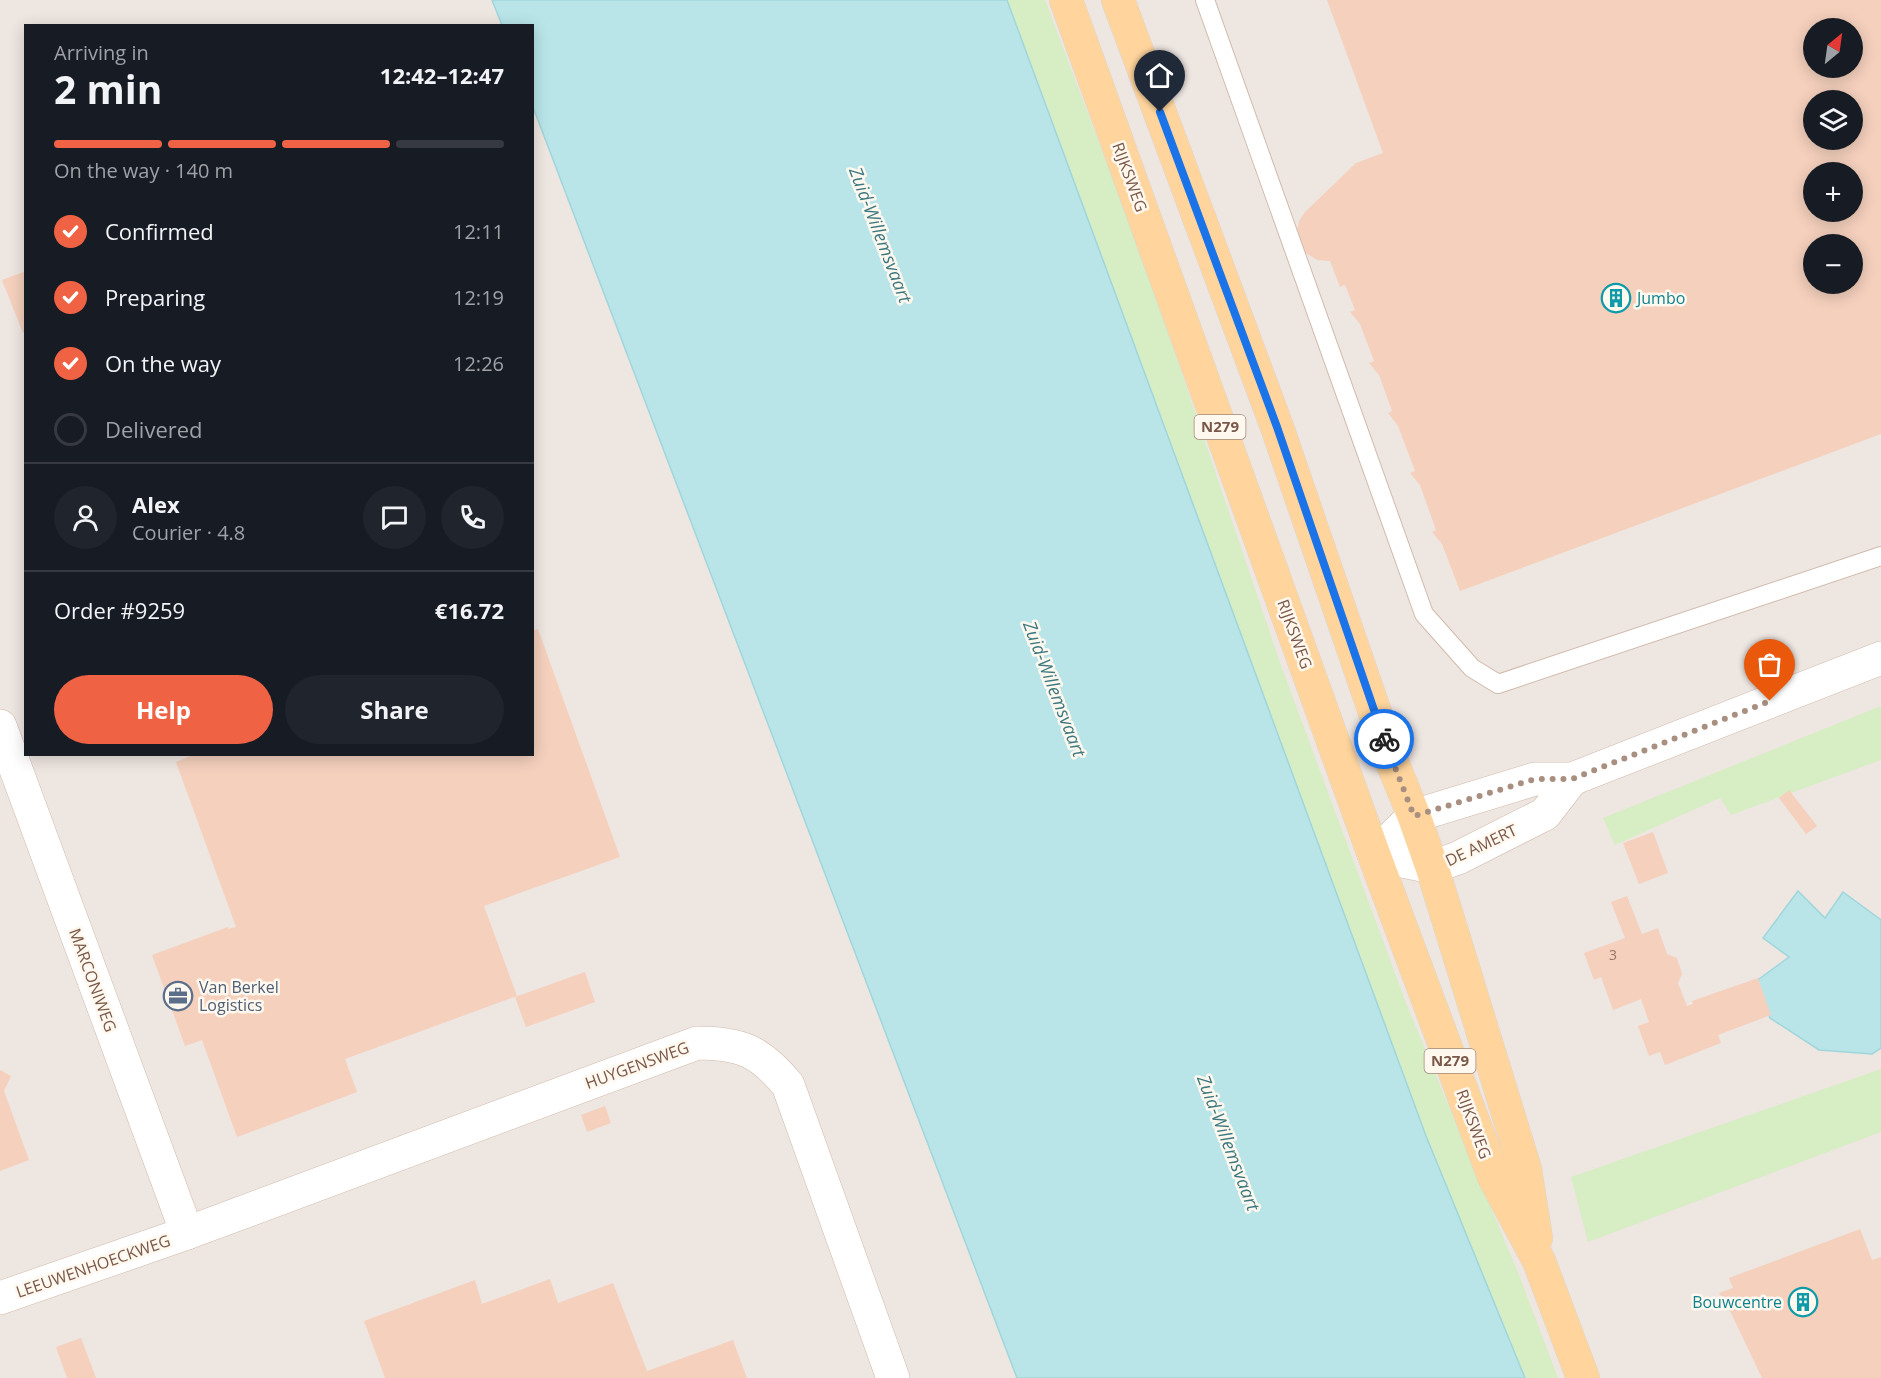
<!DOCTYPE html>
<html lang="en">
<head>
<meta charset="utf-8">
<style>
  :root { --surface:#171b24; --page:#20242c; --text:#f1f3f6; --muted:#9ea1a6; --line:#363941; --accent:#ef6244 }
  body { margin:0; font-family:"Open Sans",sans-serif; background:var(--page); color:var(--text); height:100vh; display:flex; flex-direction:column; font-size:22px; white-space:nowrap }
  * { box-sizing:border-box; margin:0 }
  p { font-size:20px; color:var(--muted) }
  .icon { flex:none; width:33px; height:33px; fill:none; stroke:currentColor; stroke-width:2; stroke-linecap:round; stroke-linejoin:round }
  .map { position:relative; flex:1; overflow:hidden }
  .details { position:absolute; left:24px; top:24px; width:510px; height:732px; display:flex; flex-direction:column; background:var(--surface); border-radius:0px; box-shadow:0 3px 15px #0003 }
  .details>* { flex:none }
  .needle { width:39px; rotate:29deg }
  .tools { position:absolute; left:1803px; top:18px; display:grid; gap:12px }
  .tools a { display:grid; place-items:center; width:60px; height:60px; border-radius:50%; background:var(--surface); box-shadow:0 3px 15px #0003; font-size:30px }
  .pin { position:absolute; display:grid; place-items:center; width:51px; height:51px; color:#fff; margin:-62px -26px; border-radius:50% 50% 50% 0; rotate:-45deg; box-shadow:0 0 6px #0007 }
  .pin .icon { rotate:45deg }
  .courier { position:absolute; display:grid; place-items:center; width:60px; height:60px; margin:-30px; border:4px solid #1a73e8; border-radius:50%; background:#fff; color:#222; box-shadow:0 2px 8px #0007 }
  .summary em { font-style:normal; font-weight:700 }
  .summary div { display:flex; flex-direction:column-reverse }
  .summary { display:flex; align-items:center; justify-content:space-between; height:102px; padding:0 30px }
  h1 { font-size:39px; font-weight:700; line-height:45px }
  .bar { display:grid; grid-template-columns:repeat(4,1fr); gap:9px 6px; align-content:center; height:72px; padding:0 30px }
  .bar i { height:8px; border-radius:4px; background:var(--line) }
  .bar .active { background:var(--accent) }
  .bar p { grid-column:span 4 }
  .line { display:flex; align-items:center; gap:15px; padding:0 30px; border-top:2px solid var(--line) }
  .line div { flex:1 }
  .round { display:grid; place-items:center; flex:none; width:63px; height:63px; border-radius:32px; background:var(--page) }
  ol { padding:0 30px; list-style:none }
  li { display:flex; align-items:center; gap:18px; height:66px }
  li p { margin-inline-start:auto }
  li .icon { padding:6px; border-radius:50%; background:var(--accent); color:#fff; stroke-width:4 }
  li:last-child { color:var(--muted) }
  li i { width:33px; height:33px; border:3px solid var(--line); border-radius:50% }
  .button { display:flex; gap:12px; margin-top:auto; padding:12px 30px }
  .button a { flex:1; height:69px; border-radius:36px; background:var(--accent); color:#fff; font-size:24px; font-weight:700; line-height:69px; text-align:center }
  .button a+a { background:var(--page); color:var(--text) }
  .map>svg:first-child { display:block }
</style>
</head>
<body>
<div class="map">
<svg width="1881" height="1378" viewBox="0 0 1881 1378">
  <rect width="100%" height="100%" fill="#fef4e7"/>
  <path fill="#eee6e1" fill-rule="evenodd" d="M0,0H1881V1378H0ZM26,26H532V754H26ZM1814,28H1852V68H1814ZM1814,100H1852V140H1814ZM1814,172H1852V212H1814ZM1814,244H1852V284H1814Z"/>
  <g fill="#d7edc4">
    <path d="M1007,0H1045L1145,264L1279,660L1406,1003L1519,1275L1558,1378H1525L1426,1136Z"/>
    <path d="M1881,706V760L1731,815L1720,798L1615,845L1603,818Z"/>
    <path d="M1881,1069V1132L1588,1242L1571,1177Z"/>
  </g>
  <g fill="#b9e5e9" stroke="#9fd6dc" stroke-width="1.5">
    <path d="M492,0H1007L1426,1136L1525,1378H1017L533,107L532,26L502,25Z"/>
    <path d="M1798,891L1825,918L1843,892L1881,920V1048L1872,1054L1819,1050L1770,1018L1755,982L1789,957L1763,938Z"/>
  </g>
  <g fill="#f5d0bd" fill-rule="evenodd">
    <path d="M1327,0H1881V434L1460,591L1442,544L1432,532L1436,530L1420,485L1410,473L1415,471L1398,426L1388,413L1392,411L1379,375L1369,363L1374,361L1360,324L1350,312L1355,310L1345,285L1340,287L1330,261L1317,260L1306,253L1301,248L1297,231L1299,221L1305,212L1356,163L1383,153ZM1814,28H1852V68H1814ZM1814,100H1852V140H1814ZM1814,172H1852V212H1814ZM1814,244H1852V284H1814Z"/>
    <path d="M26,271V332L23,333L2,280Z"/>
    <path d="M538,629L620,857L484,906L517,996L345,1059L357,1092L237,1137L202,1040L185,1046L152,955L228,927V929L236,927L176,762L195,754H532V631Z"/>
    <path d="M1789,790L1817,826L1806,834L1779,798Z"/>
    <path d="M1653,832L1668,873L1639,884L1623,843Z"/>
    <path d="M1627,896L1642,934L1658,928L1667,954L1677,958L1682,974L1678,983L1687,1006L1693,1004L1692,1001L1758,978L1771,1015L1718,1035L1721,1043L1665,1065L1660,1052L1649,1056L1638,1026L1649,1022L1641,999L1613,1010L1601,977L1594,980L1584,953L1625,938L1611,902Z"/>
    <path d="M585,972L595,1002L526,1027L515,997Z"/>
    <path d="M0,1070L11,1076L4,1091L29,1160L0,1171Z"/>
    <path d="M605,1106L611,1123L587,1132L581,1115Z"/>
    <path d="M1860,1229L1872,1260L1881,1257V1378H1762L1731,1313L1719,1293L1733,1288L1729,1278Z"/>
    <path d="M550,1279L558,1303L613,1283L647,1371L733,1340L747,1378H385L364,1321L475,1280L482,1304Z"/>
    <path d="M81,1338L96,1378H67L56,1347Z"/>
  </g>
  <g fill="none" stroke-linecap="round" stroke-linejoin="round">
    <g stroke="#d1baab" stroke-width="20">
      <path id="lane" d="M1205,0L1424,614L1472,668L1498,684L1881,556"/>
    </g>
    <g stroke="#d1baab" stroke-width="34">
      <g id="street">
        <path d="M0,726L187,1233"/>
        <path d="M1374,855L1414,816L1535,779H1572L1881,658"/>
        <path d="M1374,855L1432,867L1458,858L1545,814L1572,779"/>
        <path d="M0,1298L187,1233L697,1043C741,1043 760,1051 788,1085L893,1378"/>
      </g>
    </g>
    <g stroke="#dcd4d0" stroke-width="34">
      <g id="primary">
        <path d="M1066,0L1374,855L1494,1177L1539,1261L1583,1378"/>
        <path d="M1118,0L1277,427L1392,762L1414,816L1432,867L1525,1169L1536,1238"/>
      </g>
    </g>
    <use href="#lane" stroke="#fff" stroke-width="18"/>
    <use href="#street" stroke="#fff" stroke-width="33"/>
    <use href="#primary" stroke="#ffd59d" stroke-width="33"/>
  </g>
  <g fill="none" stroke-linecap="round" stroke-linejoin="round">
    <path stroke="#a88f80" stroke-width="6" stroke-dasharray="0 10.8" d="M1384,739L1414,816L1535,779H1572L1770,701"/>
    <path stroke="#1a73e8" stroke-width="8" d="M1160,112L1277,427L1384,739"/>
  </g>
  <defs>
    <g id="building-ring" transform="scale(1.5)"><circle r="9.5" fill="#fff8ef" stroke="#0f9aa8" stroke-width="1.5"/><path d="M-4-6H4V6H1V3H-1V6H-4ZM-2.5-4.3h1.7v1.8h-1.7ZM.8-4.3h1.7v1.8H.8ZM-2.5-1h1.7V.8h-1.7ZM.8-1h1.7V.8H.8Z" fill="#0f9aa8"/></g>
    <g id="office-ring" transform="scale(1.5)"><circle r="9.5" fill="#fff8ef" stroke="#5c6f8a" stroke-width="1.5"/><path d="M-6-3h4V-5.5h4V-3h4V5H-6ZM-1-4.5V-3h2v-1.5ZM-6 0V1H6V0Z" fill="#5c6f8a"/></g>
  </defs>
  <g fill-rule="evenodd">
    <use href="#building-ring" x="1616" y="298"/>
    <use href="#office-ring" x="178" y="996"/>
    <use href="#building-ring" x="1803" y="1302"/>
  </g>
  <g text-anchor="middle" stroke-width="5" stroke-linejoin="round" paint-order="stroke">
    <g font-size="14" fill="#997666">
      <text x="1613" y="960">3</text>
    </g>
    <g fill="#fff8ef" stroke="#a2887b" stroke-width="1.5">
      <rect x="1194.5" y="415" width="51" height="24" rx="4.5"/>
      <rect x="1424.5" y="1049" width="51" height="24" rx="4.5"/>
    </g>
    <g font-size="15" font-weight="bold" fill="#7a5849">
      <text x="1220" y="432">N279</text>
      <text x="1450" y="1066">N279</text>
    </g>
    <g font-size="16" fill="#7a5849" stroke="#fff8ef">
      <text transform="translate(1130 177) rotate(70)" y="6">RIJKSWEG</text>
      <text transform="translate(1295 634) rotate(70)" y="6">RIJKSWEG</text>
      <text transform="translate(1481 845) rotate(-25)" y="6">DE AMERT</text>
      <text transform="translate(93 980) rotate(70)" y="6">MARCONIWEG</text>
      <text transform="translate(637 1065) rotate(-20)" y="6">HUYGENSWEG</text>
      <text transform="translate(1474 1124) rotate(70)" y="6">RIJKSWEG</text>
      <text transform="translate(93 1266) rotate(-19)" y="6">LEEUWENHOECKWEG</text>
    </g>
    <g font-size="16" fill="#0d838f" stroke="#fff8ef" text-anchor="start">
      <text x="1637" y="304">Jumbo</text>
      <text x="1782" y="1308" text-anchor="end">Bouwcentre</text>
    </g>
    <g font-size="16" fill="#4e5e75" stroke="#fff8ef" text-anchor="start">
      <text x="199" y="993">Van Berkel<tspan x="199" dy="18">Logistics</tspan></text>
    </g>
    <g font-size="18" font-style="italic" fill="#3b7880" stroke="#fff8ef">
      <text transform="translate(880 235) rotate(69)" y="6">Zuid-Willemsvaart</text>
      <text transform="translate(1054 689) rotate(69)" y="6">Zuid-Willemsvaart</text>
      <text transform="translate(1228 1143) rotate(69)" y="6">Zuid-Willemsvaart</text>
    </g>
  </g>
</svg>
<div class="tools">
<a><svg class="needle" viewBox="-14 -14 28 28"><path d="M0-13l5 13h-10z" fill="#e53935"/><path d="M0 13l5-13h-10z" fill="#9ea1a6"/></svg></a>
<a><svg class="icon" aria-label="layers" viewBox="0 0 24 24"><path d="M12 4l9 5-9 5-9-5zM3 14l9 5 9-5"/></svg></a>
<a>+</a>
<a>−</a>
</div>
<div class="pin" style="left:1770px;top:701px;background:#ea580c"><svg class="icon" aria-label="bag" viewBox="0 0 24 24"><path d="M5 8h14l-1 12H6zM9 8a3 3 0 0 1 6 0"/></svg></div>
<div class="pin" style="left:1160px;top:112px;background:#1f2937"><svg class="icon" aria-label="home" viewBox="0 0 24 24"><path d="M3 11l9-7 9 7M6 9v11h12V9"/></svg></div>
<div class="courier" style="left:1384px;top:739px"><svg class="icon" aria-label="bike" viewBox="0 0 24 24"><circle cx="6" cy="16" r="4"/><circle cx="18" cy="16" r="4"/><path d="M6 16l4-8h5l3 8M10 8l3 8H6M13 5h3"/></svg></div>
<section class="details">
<div class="summary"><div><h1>2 min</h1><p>Arriving in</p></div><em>12:42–12:47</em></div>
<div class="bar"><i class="active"></i><i class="active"></i><i class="active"></i><i></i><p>On the way · 140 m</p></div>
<ol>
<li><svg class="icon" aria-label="check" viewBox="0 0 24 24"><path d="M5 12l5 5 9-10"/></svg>Confirmed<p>12:11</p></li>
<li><svg class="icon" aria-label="check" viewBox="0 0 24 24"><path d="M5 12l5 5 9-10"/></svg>Preparing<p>12:19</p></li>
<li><svg class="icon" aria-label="check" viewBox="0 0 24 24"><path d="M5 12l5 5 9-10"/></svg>On the way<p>12:26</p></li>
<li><i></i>Delivered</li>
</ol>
<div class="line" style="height:108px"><a class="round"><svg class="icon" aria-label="person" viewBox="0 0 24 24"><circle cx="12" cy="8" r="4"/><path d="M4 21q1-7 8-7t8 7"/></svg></a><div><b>Alex</b><p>Courier · 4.8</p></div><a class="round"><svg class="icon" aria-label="chat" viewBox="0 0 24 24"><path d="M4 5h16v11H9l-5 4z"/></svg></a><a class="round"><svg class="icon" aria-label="phone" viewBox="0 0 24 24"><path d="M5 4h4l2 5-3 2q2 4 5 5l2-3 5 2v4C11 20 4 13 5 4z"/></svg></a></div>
<div class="line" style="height:78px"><div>Order #9259</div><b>€16.72</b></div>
<div class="button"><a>Help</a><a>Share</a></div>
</section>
</div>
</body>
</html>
